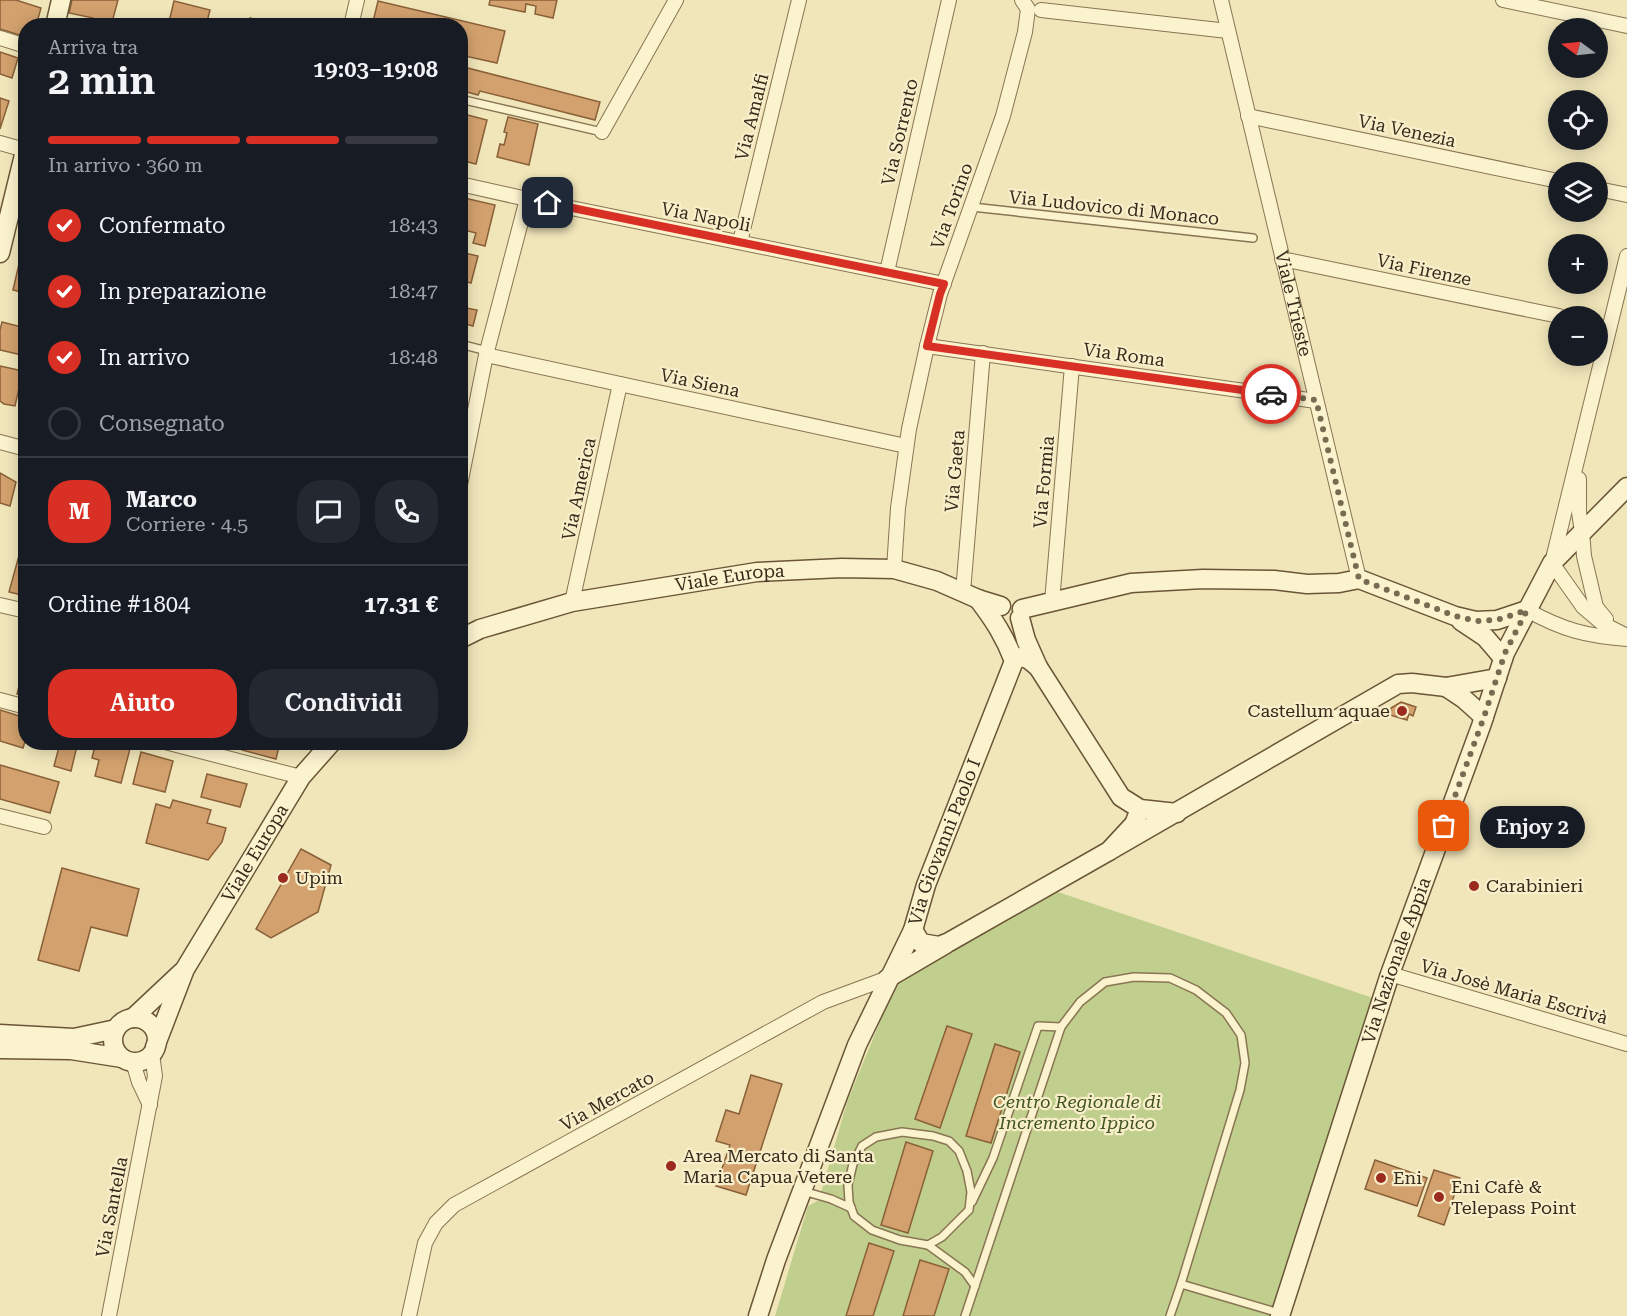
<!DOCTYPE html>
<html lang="it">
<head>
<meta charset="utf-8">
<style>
  :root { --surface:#171b24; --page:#242831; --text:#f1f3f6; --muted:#9ea1a6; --line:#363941; --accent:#d93025 }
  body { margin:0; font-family:"Roboto Serif",serif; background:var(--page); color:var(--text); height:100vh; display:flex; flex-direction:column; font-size:22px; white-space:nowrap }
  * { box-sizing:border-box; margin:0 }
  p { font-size:20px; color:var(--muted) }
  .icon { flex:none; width:33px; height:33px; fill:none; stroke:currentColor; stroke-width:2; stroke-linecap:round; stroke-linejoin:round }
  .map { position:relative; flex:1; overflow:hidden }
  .drawer { position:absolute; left:18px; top:18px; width:450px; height:732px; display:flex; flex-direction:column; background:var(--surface); border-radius:24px; box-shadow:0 3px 15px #0003 }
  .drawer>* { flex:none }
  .needle { width:39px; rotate:285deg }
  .controls { position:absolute; left:1548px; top:18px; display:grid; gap:12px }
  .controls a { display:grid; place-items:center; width:60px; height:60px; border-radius:50%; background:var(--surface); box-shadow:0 3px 15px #0003; font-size:30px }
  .pin { position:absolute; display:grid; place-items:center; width:51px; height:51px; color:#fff; margin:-26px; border-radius:12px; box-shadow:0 3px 9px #0006 }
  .courier { position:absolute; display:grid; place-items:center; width:60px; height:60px; margin:-30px; border:4px solid #d93025; border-radius:50%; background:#fff; color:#222; box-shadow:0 2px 8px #0007 }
  .bubble { position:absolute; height:42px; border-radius:21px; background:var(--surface); box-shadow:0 3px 15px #0003; font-size:20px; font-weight:600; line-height:42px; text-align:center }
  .overview em { font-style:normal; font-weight:600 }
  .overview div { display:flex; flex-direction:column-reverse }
  .overview { display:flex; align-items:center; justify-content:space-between; height:102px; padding:0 30px }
  h1 { font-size:39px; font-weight:600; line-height:45px }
  .bar { display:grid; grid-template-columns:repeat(4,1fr); gap:9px 6px; align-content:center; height:72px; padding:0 30px }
  .bar i { height:8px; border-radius:4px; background:var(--line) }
  .bar .active { background:var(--accent) }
  .bar p { grid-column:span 4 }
  .line { display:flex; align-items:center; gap:15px; padding:0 30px; border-top:2px solid var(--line) }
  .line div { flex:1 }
  .round { display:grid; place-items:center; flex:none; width:63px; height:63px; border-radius:24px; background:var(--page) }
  ol { padding:0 30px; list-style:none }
  li { display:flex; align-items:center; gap:18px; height:66px }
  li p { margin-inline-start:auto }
  li .icon { padding:6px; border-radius:50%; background:var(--accent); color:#fff; stroke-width:4 }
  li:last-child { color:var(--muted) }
  li i { width:33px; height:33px; border:3px solid var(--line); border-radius:50% }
  .button { display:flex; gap:12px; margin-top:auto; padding:12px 30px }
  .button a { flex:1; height:69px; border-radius:24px; background:var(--accent); color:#fff; font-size:24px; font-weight:600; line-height:69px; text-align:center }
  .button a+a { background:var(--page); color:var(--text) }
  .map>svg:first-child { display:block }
</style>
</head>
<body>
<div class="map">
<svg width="1627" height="1316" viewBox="0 0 1627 1316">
  <rect width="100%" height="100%" fill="#f1e6ba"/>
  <path fill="#c1cf8e" d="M1058,892L1382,1001L1280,1316H775L808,1206L819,1200L847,1102L898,978Z"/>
  <g fill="#d2a16d" stroke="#896038" stroke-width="1.5">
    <path d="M0,0H16L41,8L36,26H26V37L0,29Z"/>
    <path d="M72,0H118L111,26H91L93,18L69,13Z"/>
    <path d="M490,0H557L553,18L535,14L536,6L526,4L525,12L489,5Z"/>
    <path d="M174,1L210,10L206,26H168Z"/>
    <path d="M378,1L505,31L497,63L460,55V26H372Z"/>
    <path d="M250,18L280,26H248Z"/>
    <path d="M0,52L18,58L12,78L0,74Z"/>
    <path d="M460,66L600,102L595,120L480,91L478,95L460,90Z"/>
    <path d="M0,98L9,101L0,129Z"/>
    <path d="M460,113L487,120L476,164L460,160Z"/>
    <path d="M508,117L538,124L529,165L497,157L500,144L504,145L507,133L504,132Z"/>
    <path d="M460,197L495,205L485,246L473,243L476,233L460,229Z"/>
    <path d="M22,251H26V311L21,310L25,293L13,290Z"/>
    <path d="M460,252L478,256L471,283L460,280Z"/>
    <path d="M460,300L467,302L466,308L477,310L473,326L462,323L460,327Z"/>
    <path d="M2,322L26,328V356L0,350V330Z"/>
    <path d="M0,366L23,371L15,406L4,404L0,401Z"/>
    <path d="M0,473L16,482L10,506L0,503Z"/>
    <path d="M26,530V596L9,592Z"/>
    <path d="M23,671L26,672V696L17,694Z"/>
    <path d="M1401,702L1416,707L1413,716L1409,714L1407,720L1390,715L1391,708Z"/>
    <path d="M0,710L26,718V738L23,748L0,741Z"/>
    <path d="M42,742H78L71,771L54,766L59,747Z"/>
    <path d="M96,742H123L131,745L121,783L95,776L99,760L92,758Z"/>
    <path d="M244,742H280L276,759L242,750Z"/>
    <path d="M141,752L173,761L165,792L133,784Z"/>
    <path d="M0,765L59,782L50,813L0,799Z"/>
    <path d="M207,774L247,784L240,807L201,797Z"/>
    <path d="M173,800L211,810L207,823L226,828L222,842L208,860L146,843L156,804L170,808Z"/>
    <path d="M301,849L331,865L318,912L271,938L256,929Z"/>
    <path d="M62,868L139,889L127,936L91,927L79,971L38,960Z"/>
    <path d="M947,1026L972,1034L940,1128L915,1119Z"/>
    <path d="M995,1044L1020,1052L991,1143L966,1136Z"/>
    <path d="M751,1075L782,1084L746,1195L716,1186L730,1145L716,1141L726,1110L739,1114Z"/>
    <path d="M906,1142L933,1151L908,1233L881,1225Z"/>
    <path d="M1375,1160L1427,1178L1417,1206L1365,1189Z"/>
    <path d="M1434,1170L1460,1178L1444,1225L1418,1216Z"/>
    <path d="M869,1243L894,1251L873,1316H846Z"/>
    <path d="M920,1260L949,1269L934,1316H903Z"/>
  </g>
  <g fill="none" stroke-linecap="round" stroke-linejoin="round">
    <g stroke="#887553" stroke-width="10">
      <g id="lane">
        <path d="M460,99L602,132"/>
        <path d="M972,207L1253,238"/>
        <path d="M460,344L487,351"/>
        <path d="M902,1132L933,1136L949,1141L959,1151L967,1171L971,1192L969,1210L942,1237L928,1245L900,1240L872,1230L854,1216L849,1202L848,1185L853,1164L862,1146L876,1137Z"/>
        <path d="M803,1191L831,1199L851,1208"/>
        <path d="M972,1202L993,1158L1038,1026L1061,1027"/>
        <path d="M928,1245L965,1272L975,1286"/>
        <path d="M1181,1284L1279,1313"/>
        <path d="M965,1316L1061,1027L1080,1002L1105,982L1134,977L1170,978L1196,990L1226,1013L1241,1035L1245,1063L1240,1090L1181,1284L1170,1316"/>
      </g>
    </g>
    <g stroke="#887553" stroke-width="16">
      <g id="street">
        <path id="s1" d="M1221,0L1359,579"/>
        <path d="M1503,0L1627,26"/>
        <path d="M1041,10L1228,31"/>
        <path d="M351,26L357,0"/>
        <path d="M0,38L26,46"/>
        <path d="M1248,116L1558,181"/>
        <path d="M602,132L676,0"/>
        <path d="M0,143L25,150"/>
        <path d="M460,184L527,199L944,284"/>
        <path d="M1598,189L1627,195"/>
        <path d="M740,242L799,0"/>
        <path d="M1627,256L1552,563L1583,607L1603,624L1627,636"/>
        <path d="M1282,259L1559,316"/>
        <path d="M887,272L949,0"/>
        <path d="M927,346L1316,401"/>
        <path d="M486,355L906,446"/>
        <path d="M0,442L26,449"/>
        <path d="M1579,479V512L1582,532L1584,556L1596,607L1606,619"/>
        <path d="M460,485L486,355L527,199"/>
        <path d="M894,569L898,508L909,429L927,346L940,294L1003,116L1025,32L1028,9L1022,0"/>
        <path d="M963,592L983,353"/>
        <path d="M572,602L620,384"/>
        <path d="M1052,602L1072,366"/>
        <path d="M0,605L26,611"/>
        <path d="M1527,610C1563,630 1586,636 1627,639"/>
        <path d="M0,700L26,707"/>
        <path d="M165,742L301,777"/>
        <path d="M0,816L44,827"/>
        <path d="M1390,974L1627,1044"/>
        <path d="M133,1062L139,1082L150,1105"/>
        <path d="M109,1316L155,1076L152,1054"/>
        <path d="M409,1316L425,1243L436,1223L454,1205L823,1002L888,978"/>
      </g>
    </g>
    <g stroke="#6a5537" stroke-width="21">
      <g id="secondary">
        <path d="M55,26L61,0"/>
        <path d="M0,253L26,147"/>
        <path d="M978,599C994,620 1005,637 1014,661"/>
        <path d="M1022,609L1131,583L1203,579L1274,580L1307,584L1339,583L1359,579L1455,616L1476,621L1497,620L1527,610"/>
        <path d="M1020,618L1026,640L1038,667L1121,797L1140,809L1177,813"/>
        <path d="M1461,621L1485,637L1503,658"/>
        <path id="s2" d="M460,639L480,629L572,602L757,572L842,568L894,569L937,581L978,599L1001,606"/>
        <path d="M1446,687L1464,699L1484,717"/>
        <path d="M1109,851L1398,684L1412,683L1446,687L1497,678"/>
        <path d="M913,930L921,943L939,946L949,942L1109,851L1134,824L1140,809"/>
        <path d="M888,978L946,944"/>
        <path d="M133,1018L182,972"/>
        <circle cx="135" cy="1040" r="22"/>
        <path d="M0,1034L74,1038L116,1029"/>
        <path id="s3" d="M155,1047L185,969L301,777L332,742"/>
        <path d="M0,1049L71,1050L122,1058"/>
        <path id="s4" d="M758,1316L776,1260L857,1045L913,930L926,885L1014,661L1021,657L1028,659L1038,667"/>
        <path id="s5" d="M1280,1316L1390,974L1481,726L1505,653L1552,563L1627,487"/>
      </g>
    </g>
    <use href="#lane" stroke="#fbf2ce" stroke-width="7"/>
    <use href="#street" stroke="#fbf2ce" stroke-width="14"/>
    <use href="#secondary" stroke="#fbf2ce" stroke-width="18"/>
  </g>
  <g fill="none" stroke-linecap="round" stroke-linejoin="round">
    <path stroke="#776c52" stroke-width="6" stroke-dasharray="0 10.8" d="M1271,394L1316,400L1359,579L1455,616L1476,621L1497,620L1527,610L1505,653L1484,717L1444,826"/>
    <path stroke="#d93025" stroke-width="8" d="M548,203L944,284L940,294L927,346L1271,394"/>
  </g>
  <g fill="#9b2b1f" stroke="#f8efca" stroke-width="2">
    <circle cx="1402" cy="711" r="6"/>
    <circle cx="283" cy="878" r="6"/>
    <circle cx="1474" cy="886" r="6"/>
    <circle cx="671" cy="1166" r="6"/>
    <circle cx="1381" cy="1178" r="6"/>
    <circle cx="1439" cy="1197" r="6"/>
  </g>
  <g text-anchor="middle" stroke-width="4.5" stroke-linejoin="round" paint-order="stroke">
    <g font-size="18" fill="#362a1a" stroke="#f8efca">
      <text transform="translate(752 117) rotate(-76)" y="6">Via Amalfi</text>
      <text transform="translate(1407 131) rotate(12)" y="6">Via Venezia</text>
      <text transform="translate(900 132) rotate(-77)" y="6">Via Sorrento</text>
      <text transform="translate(952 206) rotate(-70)" y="6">Via Torino</text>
      <text transform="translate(1114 208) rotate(6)" y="6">Via Ludovico di Monaco</text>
      <text transform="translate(706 217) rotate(11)" y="6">Via Napoli</text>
      <text transform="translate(1424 270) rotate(12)" y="6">Via Firenze</text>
      <text dy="6" stroke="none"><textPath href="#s1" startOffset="312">Viale Trieste</textPath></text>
      <text transform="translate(1124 355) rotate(8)" y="6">Via Roma</text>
      <text transform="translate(700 383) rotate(12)" y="6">Via Siena</text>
      <text transform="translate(955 471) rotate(-85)" y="6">Via Gaeta</text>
      <text transform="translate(1044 482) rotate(-85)" y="6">Via Formia</text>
      <text transform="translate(579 489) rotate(-78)" y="6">Via America</text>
      <text dy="6" stroke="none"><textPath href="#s2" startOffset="278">Viale Europa</textPath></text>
      <text dy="6" stroke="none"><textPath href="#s4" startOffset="510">Via Giovanni Paolo I</textPath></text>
      <text dy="6" stroke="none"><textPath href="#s3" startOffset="219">Viale Europa</textPath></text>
      <text dy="6" stroke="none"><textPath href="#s5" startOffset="374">Via Nazionale Appia</textPath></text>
      <text transform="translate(1514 992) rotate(16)" y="6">Via Josè Maria Escrivà</text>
      <text transform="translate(607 1101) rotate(-29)" y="6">Via Mercato</text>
      <text transform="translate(112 1207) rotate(-79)" y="6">Via Santella</text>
    </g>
    <g font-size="18" fill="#362a1a" stroke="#f8efca" text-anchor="start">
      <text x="1390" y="717" text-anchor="end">Castellum aquae</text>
      <text x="295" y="884">Upim</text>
      <text x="1486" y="892">Carabinieri</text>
      <text x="683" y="1162">Area Mercato di Santa<tspan x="683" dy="21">Maria Capua Vetere</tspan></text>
      <text x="1393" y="1184">Eni</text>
      <text x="1451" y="1193">Eni Cafè &amp;<tspan x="1451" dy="21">Telepass Point</tspan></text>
    </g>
    <g font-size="18" font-style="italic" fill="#41541f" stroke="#f8efca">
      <text x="1077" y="1108">Centro Regionale di<tspan x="1077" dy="21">Incremento Ippico</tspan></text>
    </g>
  </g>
</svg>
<div class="controls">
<a><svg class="needle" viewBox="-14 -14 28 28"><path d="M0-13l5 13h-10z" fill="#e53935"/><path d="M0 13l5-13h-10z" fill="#9ea1a6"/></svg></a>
<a><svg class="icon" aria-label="locate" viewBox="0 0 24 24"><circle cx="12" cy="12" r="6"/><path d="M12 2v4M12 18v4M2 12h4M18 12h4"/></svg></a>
<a><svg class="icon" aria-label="layers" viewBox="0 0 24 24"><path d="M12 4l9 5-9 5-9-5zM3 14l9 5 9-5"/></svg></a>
<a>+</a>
<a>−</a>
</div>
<div class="pin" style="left:1444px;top:826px;background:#ea580c"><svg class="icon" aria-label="bag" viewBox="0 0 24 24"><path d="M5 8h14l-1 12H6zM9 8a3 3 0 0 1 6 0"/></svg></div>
<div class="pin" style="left:548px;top:203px;background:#1f2937"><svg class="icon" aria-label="home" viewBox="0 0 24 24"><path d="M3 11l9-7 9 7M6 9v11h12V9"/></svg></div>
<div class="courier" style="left:1271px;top:394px"><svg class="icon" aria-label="car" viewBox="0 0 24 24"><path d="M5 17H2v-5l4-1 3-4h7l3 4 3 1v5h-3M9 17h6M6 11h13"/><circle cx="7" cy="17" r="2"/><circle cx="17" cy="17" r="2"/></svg></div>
<div class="bubble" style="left:1480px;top:806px;width:105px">Enjoy 2</div>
<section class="drawer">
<div class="overview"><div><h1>2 min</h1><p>Arriva tra</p></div><em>19:03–19:08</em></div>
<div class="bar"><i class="active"></i><i class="active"></i><i class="active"></i><i></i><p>In arrivo · 360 m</p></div>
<ol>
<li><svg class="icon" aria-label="check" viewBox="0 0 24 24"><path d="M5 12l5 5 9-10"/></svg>Confermato<p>18:43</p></li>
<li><svg class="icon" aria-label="check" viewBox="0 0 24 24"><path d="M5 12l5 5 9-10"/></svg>In preparazione<p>18:47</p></li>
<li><svg class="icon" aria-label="check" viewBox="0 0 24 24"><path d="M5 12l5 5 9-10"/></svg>In arrivo<p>18:48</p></li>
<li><i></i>Consegnato</li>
</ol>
<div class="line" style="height:108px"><b class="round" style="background:var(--accent);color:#fff">M</b><div><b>Marco</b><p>Corriere · 4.5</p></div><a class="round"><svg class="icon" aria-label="chat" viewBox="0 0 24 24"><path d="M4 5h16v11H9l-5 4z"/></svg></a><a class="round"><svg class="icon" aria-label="phone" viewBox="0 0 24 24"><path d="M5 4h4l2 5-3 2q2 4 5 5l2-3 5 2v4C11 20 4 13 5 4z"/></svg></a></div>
<div class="line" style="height:78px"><div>Ordine #1804</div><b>17.31 €</b></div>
<div class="button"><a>Aiuto</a><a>Condividi</a></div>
</section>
</div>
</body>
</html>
